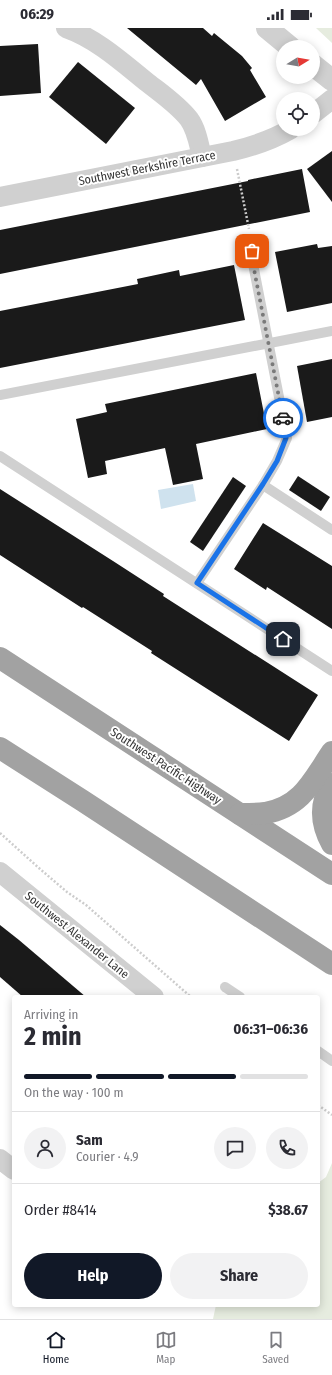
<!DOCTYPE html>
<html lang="en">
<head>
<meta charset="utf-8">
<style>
  :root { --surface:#fff; --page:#f2f2f3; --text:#2b2b33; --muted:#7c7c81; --line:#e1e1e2; --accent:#111827 }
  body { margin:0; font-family:"Fira Sans Condensed",sans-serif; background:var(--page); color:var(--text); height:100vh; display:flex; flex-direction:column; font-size:15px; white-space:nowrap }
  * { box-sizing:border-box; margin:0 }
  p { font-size:13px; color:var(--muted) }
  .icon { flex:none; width:22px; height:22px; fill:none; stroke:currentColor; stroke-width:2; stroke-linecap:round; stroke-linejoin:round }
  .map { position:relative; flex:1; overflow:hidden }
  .panel { position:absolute; left:12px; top:967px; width:308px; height:312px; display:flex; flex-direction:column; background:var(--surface); border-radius:4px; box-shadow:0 2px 10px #0003 }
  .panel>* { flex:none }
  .needle { width:26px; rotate:79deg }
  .tools { position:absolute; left:276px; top:12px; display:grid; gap:8px }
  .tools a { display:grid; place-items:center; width:44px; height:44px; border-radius:50%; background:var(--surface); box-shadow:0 2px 10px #0003; font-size:20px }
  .pin { position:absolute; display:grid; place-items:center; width:34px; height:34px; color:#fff; margin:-17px; border-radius:8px; box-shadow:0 2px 6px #0006 }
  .courier { position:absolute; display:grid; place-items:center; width:40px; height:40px; margin:-20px; border:3px solid #1a73e8; border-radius:50%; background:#fff; color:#222; box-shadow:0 1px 5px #0007 }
  .overview em { font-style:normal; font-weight:700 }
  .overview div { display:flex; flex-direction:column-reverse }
  .overview { display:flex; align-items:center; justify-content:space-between; height:68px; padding:0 12px }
  h1 { font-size:26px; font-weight:700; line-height:30px }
  .bar { display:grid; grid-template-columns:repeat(4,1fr); gap:6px 4px; align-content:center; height:48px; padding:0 12px }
  .bar i { height:5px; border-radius:3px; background:var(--line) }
  .bar .current { background:var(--accent) }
  .bar p { grid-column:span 4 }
  .line { display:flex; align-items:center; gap:10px; padding:0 12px; border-top:1px solid var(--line) }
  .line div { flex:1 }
  .round { display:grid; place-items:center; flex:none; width:42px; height:42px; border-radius:21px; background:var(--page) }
  .primary-button { display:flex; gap:8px; margin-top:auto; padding:8px 12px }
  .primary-button a { flex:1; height:46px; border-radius:24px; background:var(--accent); color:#fff; font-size:16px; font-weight:700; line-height:46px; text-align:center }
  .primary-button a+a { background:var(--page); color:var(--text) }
  .status { display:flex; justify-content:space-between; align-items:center; height:28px; padding:0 20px; background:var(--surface); direction:ltr }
  .status svg { height:11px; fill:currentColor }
  .tabs { display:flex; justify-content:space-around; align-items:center; height:56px; border-top:1px solid var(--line); background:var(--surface); font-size:11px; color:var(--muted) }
  .tabs a { display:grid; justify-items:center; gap:2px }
  .tabs .current { color:var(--accent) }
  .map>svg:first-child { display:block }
</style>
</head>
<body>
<div class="status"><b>06:29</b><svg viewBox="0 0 49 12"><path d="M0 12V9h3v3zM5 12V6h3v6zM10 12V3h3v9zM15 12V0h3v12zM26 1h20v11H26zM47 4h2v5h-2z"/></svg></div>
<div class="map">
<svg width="332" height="1291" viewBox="0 0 332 1291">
  <rect width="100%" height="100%" fill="#fff"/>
  <g fill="#e6ecdf">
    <path d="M316,0H332V15Z"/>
    <path d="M332,1135V1291H213L216,1277H318V1155L326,1149Z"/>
  </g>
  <path fill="#cfe2ee" d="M193,456L196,473L161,481L158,462Z"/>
  <g fill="#1a1a1a">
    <path d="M127,0H203L212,8L214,5L242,28L252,40L250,42L266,69L225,93L201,51L196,57Z"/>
    <path d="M38,16L41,65L0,68V18Z"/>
    <path d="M78,34L135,80L106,116L49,69Z"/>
    <path d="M332,123V174L307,141Z"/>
    <path d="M302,141L310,184L0,246V202L248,153V152Z"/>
    <path d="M317,216L318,220L332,218V275L287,284L275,224Z"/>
    <path d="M234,237L245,292L0,340V283L138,256L137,251L179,242L180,248Z"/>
    <path d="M332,331V389L307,394L297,338Z"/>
    <path d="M256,345L267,401L196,416L203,451L173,457L165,420L105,433L107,446L88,450L76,391L107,384L105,376Z"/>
    <path d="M298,448L330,469L321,483L289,462Z"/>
    <path d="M233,449L246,458L203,523L190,514Z"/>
    <path d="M0,461L113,533L164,566L163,568L318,667L289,713L151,625L152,623L83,579L82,580L0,527Z"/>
    <path d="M263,495L332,538V601L267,559L266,562L234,541Z"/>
    <path d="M0,897L19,912L86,969H23L0,949Z"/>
  </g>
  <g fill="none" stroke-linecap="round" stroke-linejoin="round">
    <g stroke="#cdcdcd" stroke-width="2.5" stroke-dasharray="2 2" stroke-linecap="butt">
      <path d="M237,141L249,201"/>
      <path d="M0,805L40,841L67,864L86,877L191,969"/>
      <path d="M318,1077L332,1087"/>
    </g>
    <g stroke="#d0d0d0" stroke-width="10">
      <path d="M0,367L332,303"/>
      <path d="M0,428L332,643"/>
      <path d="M263,457L332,502"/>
      <path d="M197,555L263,457L277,433L287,410L252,231V215"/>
      <path d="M225,959L240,969"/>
      <path d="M318,1023L332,1033"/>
    </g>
    <g stroke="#d0d0d0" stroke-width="20">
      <path d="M66,0C97,11 122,34 148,55C162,66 178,77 189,91C197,102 199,117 202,129"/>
      <path d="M313,86L332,71"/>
      <path d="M0,169L233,123C254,118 272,112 291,101"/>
      <path d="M0,844L154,969"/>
      <path d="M0,1131L14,1142"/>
    </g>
    <g stroke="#d0d0d0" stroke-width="22">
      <path d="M267,0L290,19"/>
      <path d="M313,37L332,52"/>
    </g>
    <g stroke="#a2a2a2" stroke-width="22">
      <path d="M0,630L332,846"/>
      <path d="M0,720L83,773L332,936"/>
      <path d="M332,756C319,776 321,796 332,816"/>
      <path d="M240,786C248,786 257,786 265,785C302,779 313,752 332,724"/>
    </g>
  </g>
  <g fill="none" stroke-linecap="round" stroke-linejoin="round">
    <path stroke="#7a7a7a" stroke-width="4" stroke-dasharray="0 7.2" d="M252,223V231L283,390"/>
    <path stroke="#1a73e8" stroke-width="5" d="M283,390L286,410L277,433L263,456L197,555L283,611"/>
  </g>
  <g text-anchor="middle" stroke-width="4" stroke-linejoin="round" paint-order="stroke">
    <g font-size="12" fill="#333" stroke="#fff">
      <text transform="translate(147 140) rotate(-11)" y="4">Southwest Berkshire Terrace</text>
      <text transform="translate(166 738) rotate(33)" y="4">Southwest Pacific Highway</text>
      <text transform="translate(77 907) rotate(39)" y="4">Southwest Alexander Lane</text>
    </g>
  </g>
</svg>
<div class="tools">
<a><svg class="needle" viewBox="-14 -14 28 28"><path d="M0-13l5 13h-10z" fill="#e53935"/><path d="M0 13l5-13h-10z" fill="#7c7c81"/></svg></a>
<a><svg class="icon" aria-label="locate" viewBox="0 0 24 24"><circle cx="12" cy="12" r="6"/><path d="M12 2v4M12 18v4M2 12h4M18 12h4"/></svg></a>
</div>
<div class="pin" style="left:252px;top:223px;background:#ea580c"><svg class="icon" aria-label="bag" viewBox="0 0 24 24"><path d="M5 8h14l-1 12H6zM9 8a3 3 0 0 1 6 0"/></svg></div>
<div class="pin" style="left:283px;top:611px;background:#1f2937"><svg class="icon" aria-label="home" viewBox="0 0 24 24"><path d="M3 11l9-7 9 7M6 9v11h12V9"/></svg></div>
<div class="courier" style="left:283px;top:390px"><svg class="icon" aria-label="car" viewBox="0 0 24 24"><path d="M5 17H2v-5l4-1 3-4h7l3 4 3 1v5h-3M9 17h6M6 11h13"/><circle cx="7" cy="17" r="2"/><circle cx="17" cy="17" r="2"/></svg></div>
<section class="panel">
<div class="overview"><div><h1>2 min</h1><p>Arriving in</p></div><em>06:31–06:36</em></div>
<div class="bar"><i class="current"></i><i class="current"></i><i class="current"></i><i></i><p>On the way · 100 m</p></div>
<div class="line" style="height:72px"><a class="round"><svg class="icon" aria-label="person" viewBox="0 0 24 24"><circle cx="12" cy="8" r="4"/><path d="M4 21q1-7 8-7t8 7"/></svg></a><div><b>Sam</b><p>Courier · 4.9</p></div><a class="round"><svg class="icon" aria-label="chat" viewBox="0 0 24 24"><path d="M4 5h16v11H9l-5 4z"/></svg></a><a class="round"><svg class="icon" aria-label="phone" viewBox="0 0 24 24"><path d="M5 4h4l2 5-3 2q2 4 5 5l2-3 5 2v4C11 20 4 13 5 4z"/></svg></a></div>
<div class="line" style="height:52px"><div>Order #8414</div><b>$38.67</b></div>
<div class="primary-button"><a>Help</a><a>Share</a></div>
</section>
</div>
<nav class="tabs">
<a class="current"><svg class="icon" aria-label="home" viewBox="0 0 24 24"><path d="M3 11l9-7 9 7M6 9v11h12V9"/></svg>Home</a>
<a><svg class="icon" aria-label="map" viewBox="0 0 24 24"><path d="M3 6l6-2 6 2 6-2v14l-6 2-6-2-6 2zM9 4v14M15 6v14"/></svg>Map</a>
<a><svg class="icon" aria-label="saved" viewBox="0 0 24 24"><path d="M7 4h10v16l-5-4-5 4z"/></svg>Saved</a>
</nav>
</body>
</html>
